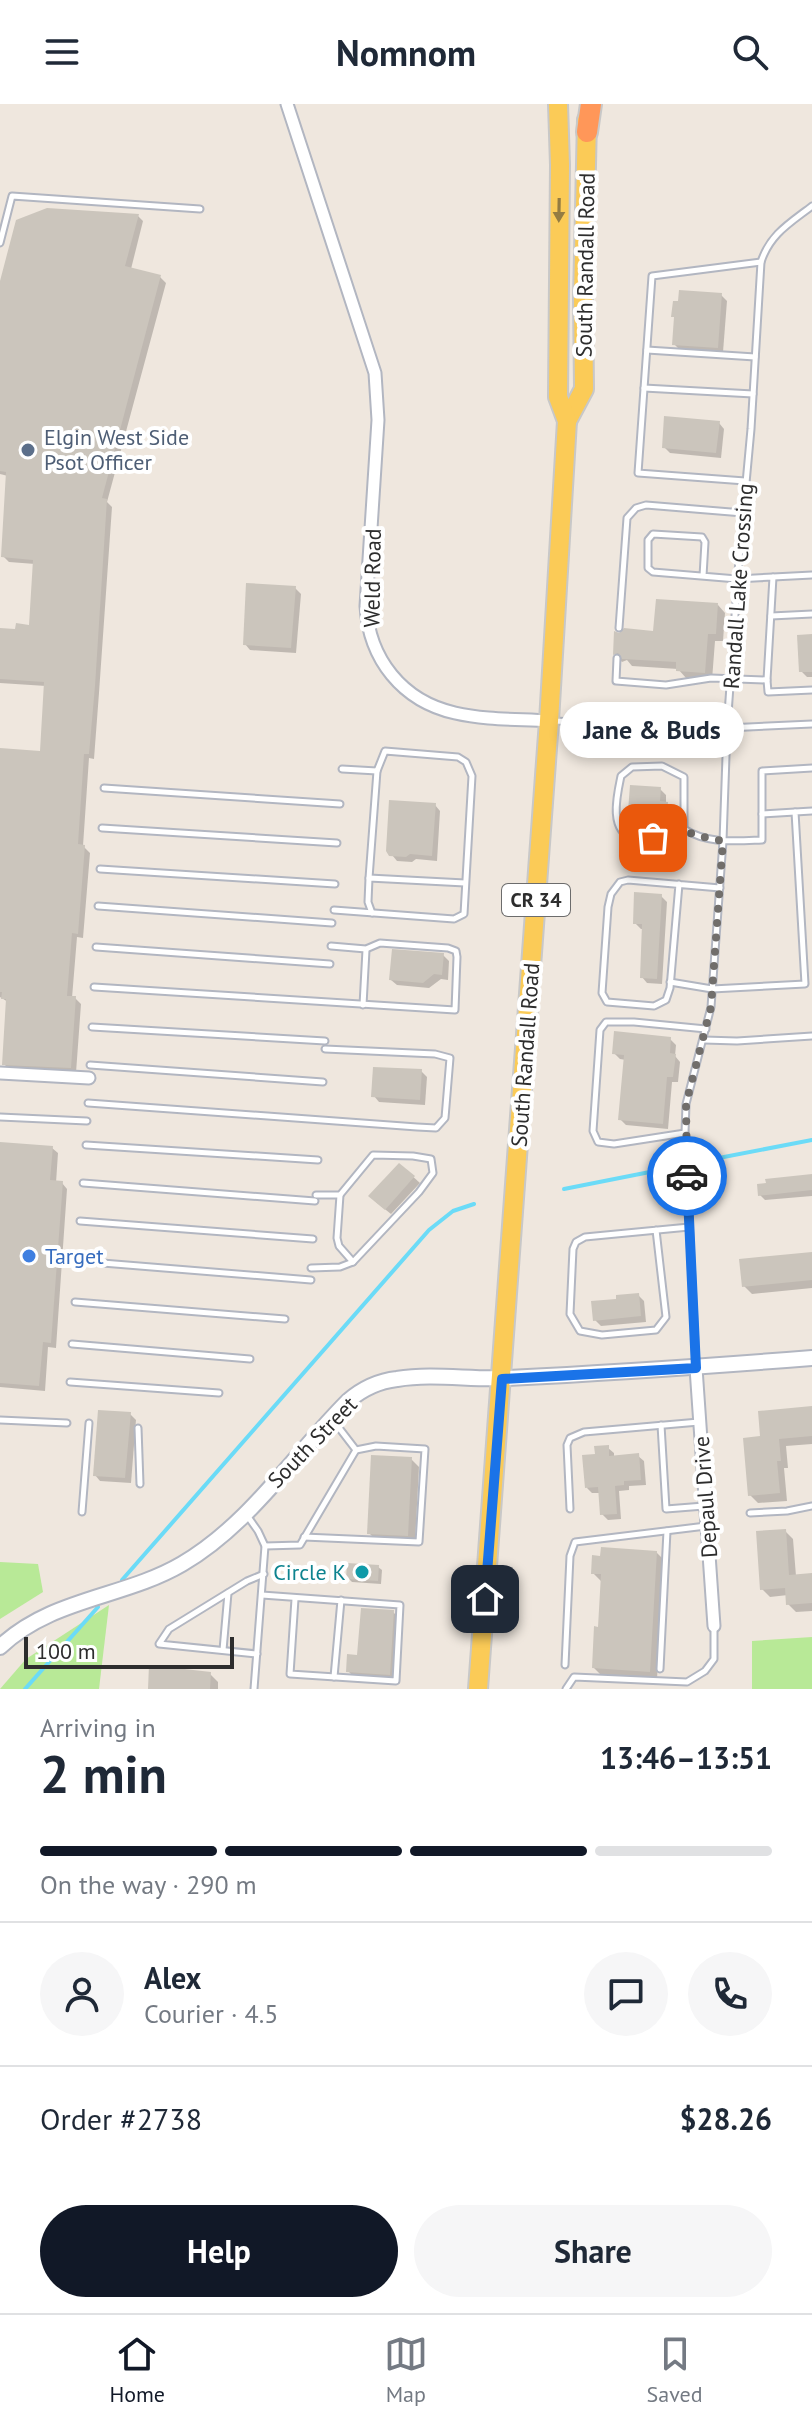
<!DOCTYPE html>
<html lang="en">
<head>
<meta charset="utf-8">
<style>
  :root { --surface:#fff; --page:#f6f6f7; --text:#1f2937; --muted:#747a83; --line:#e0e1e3; --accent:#111827 }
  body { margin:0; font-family:"PT Sans",sans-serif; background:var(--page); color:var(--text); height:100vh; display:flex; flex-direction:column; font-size:30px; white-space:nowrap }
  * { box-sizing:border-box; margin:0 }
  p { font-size:26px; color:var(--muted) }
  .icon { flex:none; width:44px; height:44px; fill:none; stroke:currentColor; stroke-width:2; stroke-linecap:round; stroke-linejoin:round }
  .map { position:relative; height:1585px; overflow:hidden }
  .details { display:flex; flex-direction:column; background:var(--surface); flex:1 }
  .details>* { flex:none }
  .scale { position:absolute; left:24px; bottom:20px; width:210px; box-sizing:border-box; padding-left:8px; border:4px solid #2d2d2d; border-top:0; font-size:22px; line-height:28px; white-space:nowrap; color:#2d2d2d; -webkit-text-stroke:6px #fff; paint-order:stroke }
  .pin { position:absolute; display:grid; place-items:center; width:68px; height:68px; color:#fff; margin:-34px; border-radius:16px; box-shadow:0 4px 12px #0006 }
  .courier { position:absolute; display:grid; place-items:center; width:80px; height:80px; margin:-40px; border:6px solid #1a73e8; border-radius:50%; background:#fff; color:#222; box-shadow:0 2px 10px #0007 }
  .bubble { position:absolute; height:56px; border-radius:28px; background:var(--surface); box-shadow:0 4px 12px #0003; font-size:26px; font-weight:600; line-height:56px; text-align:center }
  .overview em { font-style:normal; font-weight:600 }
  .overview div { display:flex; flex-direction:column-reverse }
  .overview { display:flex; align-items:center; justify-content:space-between; height:136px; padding:0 40px }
  h1 { font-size:52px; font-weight:600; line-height:60px }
  .bar { display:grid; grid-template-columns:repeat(4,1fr); gap:12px 8px; align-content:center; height:96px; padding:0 40px }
  .bar i { height:10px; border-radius:6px; background:var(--line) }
  .bar .selected { background:var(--accent) }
  .bar p { grid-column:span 4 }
  .line { display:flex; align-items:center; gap:20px; padding:0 40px; border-top:2px solid var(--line) }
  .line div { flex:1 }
  .round { display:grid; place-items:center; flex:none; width:84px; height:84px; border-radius:42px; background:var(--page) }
  .action { display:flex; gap:16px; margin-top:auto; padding:16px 40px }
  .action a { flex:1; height:92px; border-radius:48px; background:var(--accent); color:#fff; font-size:32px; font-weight:600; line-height:92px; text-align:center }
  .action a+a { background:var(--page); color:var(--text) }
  header { display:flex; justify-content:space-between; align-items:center; height:104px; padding:0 40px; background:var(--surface); font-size:36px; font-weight:600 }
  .tab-bar { display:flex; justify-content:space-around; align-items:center; height:112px; border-top:2px solid var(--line); background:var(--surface); font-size:22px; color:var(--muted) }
  .tab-bar a { display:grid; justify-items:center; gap:4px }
  .tab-bar .selected { color:var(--accent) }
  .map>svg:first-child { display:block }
</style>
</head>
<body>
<header><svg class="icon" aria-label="menu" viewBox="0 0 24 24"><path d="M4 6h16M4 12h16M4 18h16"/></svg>Nomnom<svg class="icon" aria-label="search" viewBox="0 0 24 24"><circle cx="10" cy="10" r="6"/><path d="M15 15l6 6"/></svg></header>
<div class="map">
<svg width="812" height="1585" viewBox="0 0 812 1585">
  <rect width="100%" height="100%" fill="#efe7de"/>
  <g fill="#b8e997">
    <path d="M0,1458L38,1460L43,1488L0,1515Z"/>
    <path d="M109,1501L99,1585H0L26,1555Z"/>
    <path d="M812,1533V1585H752V1537Z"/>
  </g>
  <g fill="#0003">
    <path d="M138,112L143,117L131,165L160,173L166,179L107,398L112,403L99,589L94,655L89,654L83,742L90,749L83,834L77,833L72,894H75L81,900L76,969L10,966L4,960L8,898L0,893V646L41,649L46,582L0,579V526L17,527L31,523L35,460L9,458L3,452L8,372L0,370V185Z"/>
    <path d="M721,191L727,197L723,248L680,246L674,240Z"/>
    <path d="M719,319L724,325L721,354L670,349L664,343Z"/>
    <path d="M295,484L301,490L296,549L250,546L245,540Z"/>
    <path d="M718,501L725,509L723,537H715L712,576L686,574L678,565L632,562L627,556L622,558L615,550L655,529Z"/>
    <path d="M812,532V573H807L801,567Z"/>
    <path d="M660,685L666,691V700L673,705L672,716H666L665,727L635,726L630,720Z"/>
    <path d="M435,701L440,707L437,757L416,755L412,758L397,757L388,746Z"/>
    <path d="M661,792L667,798L662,880L647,879L642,873L644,825H641L635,819Z"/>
    <path d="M443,851L449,857L448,876L441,875L429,884L397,881L391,876Z"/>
    <path d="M670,935L676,941L675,952L680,958L678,978H672L668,1025L626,1021L620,1015L626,956L620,955L614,949Z"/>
    <path d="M421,967L427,973L425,1001L379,998L374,992Z"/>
    <path d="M0,1040L52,1044L58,1049L56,1079H62L67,1085L56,1244L48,1243L45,1287L0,1283Z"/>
    <path d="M400,1061L420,1079L391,1110L376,1098Z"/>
    <path d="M812,1073V1092L765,1096L760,1091Z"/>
    <path d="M812,1150V1184L752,1190L744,1182Z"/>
    <path d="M638,1191L644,1197L646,1218L601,1222L595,1216L619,1197Z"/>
    <path d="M812,1304V1340L786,1342L788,1364H784L787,1397L758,1399L750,1391L763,1334Z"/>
    <path d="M130,1310L136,1316L131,1379L100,1377L95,1371Z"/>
    <path d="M608,1344L614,1349V1353L638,1352L644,1357L646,1381L629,1382V1386L619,1387L621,1415L608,1416L602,1410L600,1389H592L587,1384L597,1352Z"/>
    <path d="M411,1355L419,1363L415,1439L377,1437L369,1429Z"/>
    <path d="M785,1427L793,1435L796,1472L812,1471V1507L796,1508L788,1500V1491L770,1493L762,1485Z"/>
    <path d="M656,1448L664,1456L657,1575L602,1572L594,1564L600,1525L602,1478L593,1469Z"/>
    <path d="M378,1463L382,1466L381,1480L352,1478L348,1474Z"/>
    <path d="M393,1508L399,1514L396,1576L354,1573L348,1567Z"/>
    <path d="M210,1570L218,1578V1585H150Z"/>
  </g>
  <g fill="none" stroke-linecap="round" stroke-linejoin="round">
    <g stroke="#6bdbf7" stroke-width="4">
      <path d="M698,1058L812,1036"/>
      <path d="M564,1085L675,1063"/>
      <path d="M122,1476L429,1126L453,1107L474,1100"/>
      <path d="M25,1585L98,1503"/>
    </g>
  </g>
  <g fill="#cbc5bc">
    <path d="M47,104L139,110L125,162L161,171L102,394L107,395L95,582L89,650H84L78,740L85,741L78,830L72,829L67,892H76L71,964L2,961L6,895H1L2,888H0V644L40,647L44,578L0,575V524L15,525L16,519L29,521L33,456L1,453L6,368L0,367V177L16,116Z"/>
    <path d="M679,186L722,189L718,244L672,241L674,213H671L673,197H678Z"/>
    <path d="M664,312L720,317L716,349L662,344Z"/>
    <path d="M246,479L296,482L291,544L243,541Z"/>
    <path d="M656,495L718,499L716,530H708L705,569L676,567V558L622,555L618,549L613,551L614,527L619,529L624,524L653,527Z"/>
    <path d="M812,530V568H799L797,531Z"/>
    <path d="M630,681L661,683L660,697L668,698L667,711H661L660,723L627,721Z"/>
    <path d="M389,696L436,699L432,752L410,750L406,753L389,752L386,747Z"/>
    <path d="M634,788L662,790L657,875L640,874L642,820H633Z"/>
    <path d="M392,845L444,849L442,871L434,870L423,879L389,876Z"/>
    <path d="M614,927L671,933L670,949L676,950L673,973H667L663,1020L618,1016L624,951L612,950Z"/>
    <path d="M373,963L422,965L420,996L371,993Z"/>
    <path d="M0,1038L53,1042L50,1076L63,1077L51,1239L43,1238L39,1282L0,1279Z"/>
    <path d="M399,1059L415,1072L385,1106L368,1092Z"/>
    <path d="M812,1070V1086L758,1092L757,1080L766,1079L765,1075Z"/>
    <path d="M812,1148V1176L742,1183L739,1155Z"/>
    <path d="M639,1189L641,1212L593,1217L591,1197L616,1195V1191Z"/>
    <path d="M812,1302V1332L779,1335L781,1357H777L780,1389L748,1392L743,1334L760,1332L758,1307Z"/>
    <path d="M98,1306L131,1308L125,1374L93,1372Z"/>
    <path d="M609,1341V1352L639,1349L641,1376L624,1377V1381L615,1382L617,1410L600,1411L598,1383L585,1384L582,1351L595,1350L594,1342Z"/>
    <path d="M371,1351L412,1353L408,1432L367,1430Z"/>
    <path d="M786,1425L789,1471L812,1469V1499L786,1501L785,1484L760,1486L756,1427Z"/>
    <path d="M601,1443L657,1447L650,1568L592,1564L594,1522L598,1523L601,1470H591L592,1451L600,1452Z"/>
    <path d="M347,1459L379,1461L378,1477L346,1475Z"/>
    <path d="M361,1504L394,1506L390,1571L346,1568L347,1550L357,1551Z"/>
    <path d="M149,1561L211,1568L210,1585H148Z"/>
  </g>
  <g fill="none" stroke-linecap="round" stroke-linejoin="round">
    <g stroke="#b2b6c1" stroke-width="9">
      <g id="service">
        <path d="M0,139L12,92L200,105"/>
        <path d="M647,246L755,253"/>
        <path d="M644,284L753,290"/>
        <path d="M745,377L638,369L652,172L761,158"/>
        <path d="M773,473L812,471"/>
        <path d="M771,512L812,510"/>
        <path d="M619,524L627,414L636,404L646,401L743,409"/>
        <path d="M617,554L616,577L666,581L711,574L767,576L773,473L737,475L653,468L648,464V436L653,430L702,433L705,438L703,472"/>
        <path d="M767,576L768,588L812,586"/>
        <path d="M553,617L727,624L812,620"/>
        <path d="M662,662L684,673V725L673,735C661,734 646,736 634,734C608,728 617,691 621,672L632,663Z"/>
        <path d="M104,684L340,700"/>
        <path d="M762,710L795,708"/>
        <path d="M102,724L337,739"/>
        <path d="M684,725C707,740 736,737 762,736V667L812,664"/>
        <path d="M100,765L335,780"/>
        <path d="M369,774L377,667"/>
        <path d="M679,780L670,884L666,896L654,902L607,898L602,889L608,803L611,790L620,778L628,776L720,784"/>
        <path d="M98,802L332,819"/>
        <path d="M334,806L454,815L464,810L472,672L466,658L458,653L385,647L377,667L342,665"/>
        <path d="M372,809L368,798L369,774L465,779"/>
        <path d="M96,843L330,860"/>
        <path d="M670,878L712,885L805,880L795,708L812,707"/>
        <path d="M94,883L455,906L457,853L456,847L448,844L380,839L366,845L331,842"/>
        <path d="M363,901L366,846"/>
        <path d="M92,923L325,937"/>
        <path d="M704,936L737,937L812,932"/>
        <path d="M90,961L323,978"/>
        <path d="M88,999L417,1023L436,1024L445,1014L450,954L435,950L325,945"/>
        <path d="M0,1013L87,1017"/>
        <path d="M685,1029L614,1040L598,1038L593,1027L600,926L606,918H634L706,925"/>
        <path d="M86,1041L318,1056"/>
        <path d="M83,1079L315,1097"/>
        <path d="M340,1091L337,1134L339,1142L353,1158"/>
        <path d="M80,1117L313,1135"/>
        <path d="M656,1126L666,1213L656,1226L602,1231L580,1227L570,1210L573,1145L576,1138L585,1133L689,1123"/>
        <path d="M78,1157L311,1176"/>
        <path d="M311,1164L340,1163L353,1158L419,1088L433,1069L431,1055L413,1052L373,1051L340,1091H316"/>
        <path d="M75,1198L285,1215"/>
        <path d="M72,1240L250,1255"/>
        <path d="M696,1262L685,1029L686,1000L711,903L723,737L727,624L739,455L751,325L761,158C770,130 790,119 812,102"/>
        <path d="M70,1278L219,1289"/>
        <path d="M0,1316L67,1319"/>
        <path d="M661,1321L666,1405L704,1402"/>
        <path d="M138,1324L140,1380"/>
        <path d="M570,1405L567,1341L570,1334L584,1328L699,1318"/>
        <path d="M82,1408L89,1319"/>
        <path d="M750,1409L787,1407L812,1402"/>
        <path d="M246,1410L258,1427L265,1442L254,1585"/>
        <path d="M304,1433L419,1438L425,1345L376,1342L356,1346"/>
        <path d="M265,1442L300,1441L356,1346L333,1316"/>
        <path d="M262,1491L400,1501L396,1577L290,1570L295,1495"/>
        <path d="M223,1546L228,1489"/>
        <path d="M257,1550L159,1540L169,1525L247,1477L264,1470"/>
        <path d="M565,1561L570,1452L575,1438L706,1422"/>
        <path d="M660,1565L667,1427"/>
        <path d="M334,1573L341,1496"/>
        <path d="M566,1585L574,1573L687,1578L705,1567L714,1555V1523"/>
      </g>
    </g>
    <g stroke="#b2b6c1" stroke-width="15">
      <g id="minor">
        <path d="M287,0L375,269L378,316L366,502C369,555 402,597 455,609C485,616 518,615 549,617"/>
        <path d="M0,969L89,974"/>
        <path d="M696,1264L714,1522"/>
      </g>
    </g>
    <g stroke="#b2b6c1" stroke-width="18">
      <path id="tertiary" d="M0,1543C51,1494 124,1494 182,1460C249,1421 294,1351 348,1297C362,1285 379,1277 397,1275C433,1269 471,1276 507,1274C609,1269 710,1262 812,1254"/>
    </g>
    <g stroke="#c8c8c8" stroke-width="22">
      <g id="primary">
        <path d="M567,317L584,285L583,194L587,16"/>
        <path d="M478,1585L549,617L567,317L558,293L560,61L558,0"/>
      </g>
    </g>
    <g stroke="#c8c8c8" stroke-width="24">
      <path id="motorway" d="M587,28L591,0"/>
    </g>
    <use href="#service" stroke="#fff" stroke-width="5"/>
    <use href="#minor" stroke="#fff" stroke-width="11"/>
    <use href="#tertiary" stroke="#fff" stroke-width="14"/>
    <use href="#primary" stroke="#fbcb57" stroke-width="18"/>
    <use href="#motorway" stroke="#ff9759" stroke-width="20"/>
  </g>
  <defs><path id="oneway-solid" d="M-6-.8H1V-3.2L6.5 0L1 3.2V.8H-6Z" transform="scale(2)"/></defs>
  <use fill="#947c42" href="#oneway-solid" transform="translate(559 106) rotate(91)"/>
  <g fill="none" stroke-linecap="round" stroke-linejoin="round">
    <path stroke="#716e6b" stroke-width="8" stroke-dasharray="0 14.4" d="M653,734L673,735L684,725L694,731L723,737L711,903L686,1000L687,1072"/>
    <path stroke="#1a73e8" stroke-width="10" d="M485,1495L502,1275L696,1264L687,1072"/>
  </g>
  <circle fill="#5c6f8a" stroke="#fff" stroke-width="3" cx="28" cy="346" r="8"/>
  <circle fill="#3f7fe0" stroke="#fff" stroke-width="3" cx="29" cy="1152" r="8"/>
  <circle fill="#0f9aa8" stroke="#fff" stroke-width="3" cx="362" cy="1468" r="8"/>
  <g text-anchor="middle" stroke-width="8" stroke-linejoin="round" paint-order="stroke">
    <rect fill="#fff" stroke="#6c6c6c" stroke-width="2" x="502" y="780" width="68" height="32" rx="6"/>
    <g font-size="20" font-weight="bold" fill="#2d2d2d">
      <text x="536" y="803">CR 34</text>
    </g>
    <g font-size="22" fill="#2d2d2d" stroke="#fff">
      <text transform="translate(585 161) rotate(-89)" y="8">South Randall Road</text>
      <text transform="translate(372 474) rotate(-89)" y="8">Weld Road</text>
      <text transform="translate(738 482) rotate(-86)" y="8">Randall Lake Crossing</text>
      <text transform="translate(525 951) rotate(-86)" y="8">South Randall Road</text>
      <text transform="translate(312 1338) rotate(-46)" y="8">South Street</text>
      <text transform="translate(705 1393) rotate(-94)" y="8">Depaul Drive</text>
    </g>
    <g font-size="22" fill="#4e5e75" stroke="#fff" text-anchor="start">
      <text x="44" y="341">Elgin West Side<tspan x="44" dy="25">Psot Officer</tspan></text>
    </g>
    <g font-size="22" fill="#366cbe" stroke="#fff" text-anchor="start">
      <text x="45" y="1160">Target</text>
    </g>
    <g font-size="22" fill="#0d838f" stroke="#fff" text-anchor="end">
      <text x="346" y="1476">Circle K</text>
    </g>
  </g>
</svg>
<div class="scale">100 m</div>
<div class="pin" style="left:653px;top:734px;background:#ea580c"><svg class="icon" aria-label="bag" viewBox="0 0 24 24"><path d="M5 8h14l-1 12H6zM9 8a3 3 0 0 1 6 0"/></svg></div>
<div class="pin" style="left:485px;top:1495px;background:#1f2937"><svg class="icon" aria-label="home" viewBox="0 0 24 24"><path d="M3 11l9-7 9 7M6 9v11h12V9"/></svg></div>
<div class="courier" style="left:687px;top:1072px"><svg class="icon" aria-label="car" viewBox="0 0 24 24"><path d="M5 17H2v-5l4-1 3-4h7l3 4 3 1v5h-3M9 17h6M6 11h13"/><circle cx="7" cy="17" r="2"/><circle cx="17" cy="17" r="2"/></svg></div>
<div class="bubble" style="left:560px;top:598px;width:184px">Jane &amp; Buds</div>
</div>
<section class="details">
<div class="overview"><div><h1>2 min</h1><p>Arriving in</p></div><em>13:46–13:51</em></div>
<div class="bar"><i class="selected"></i><i class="selected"></i><i class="selected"></i><i></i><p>On the way · 290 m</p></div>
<div class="line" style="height:144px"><a class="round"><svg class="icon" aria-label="person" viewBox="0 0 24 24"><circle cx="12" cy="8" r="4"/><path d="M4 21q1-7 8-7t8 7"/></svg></a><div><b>Alex</b><p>Courier · 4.5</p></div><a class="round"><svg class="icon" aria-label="chat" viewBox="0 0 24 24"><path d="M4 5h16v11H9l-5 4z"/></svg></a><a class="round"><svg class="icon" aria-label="phone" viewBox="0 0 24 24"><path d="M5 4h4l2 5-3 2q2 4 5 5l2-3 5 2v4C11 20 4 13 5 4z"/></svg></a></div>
<div class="line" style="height:104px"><div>Order #2738</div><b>$28.26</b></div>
<div class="action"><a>Help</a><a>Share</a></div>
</section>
<nav class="tab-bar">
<a class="selected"><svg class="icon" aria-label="home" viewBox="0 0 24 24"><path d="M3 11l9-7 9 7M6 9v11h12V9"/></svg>Home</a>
<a><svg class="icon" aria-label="map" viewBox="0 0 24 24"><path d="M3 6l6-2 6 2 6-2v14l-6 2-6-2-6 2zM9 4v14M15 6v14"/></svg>Map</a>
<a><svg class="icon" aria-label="saved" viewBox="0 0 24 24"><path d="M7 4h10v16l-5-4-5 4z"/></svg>Saved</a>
</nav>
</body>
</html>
